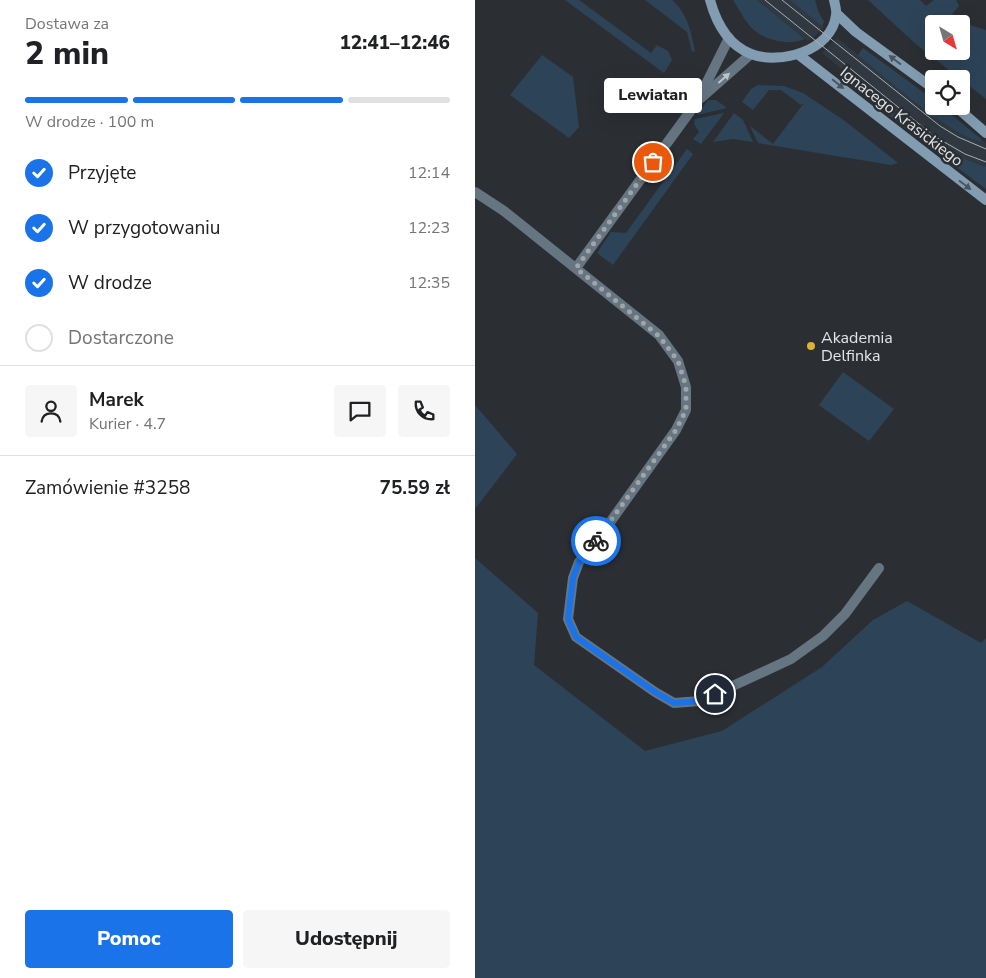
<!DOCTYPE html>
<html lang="pl">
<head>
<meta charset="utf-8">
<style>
  :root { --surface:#fff; --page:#f6f6f6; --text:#202124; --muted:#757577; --line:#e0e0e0; --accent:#1a73e8 }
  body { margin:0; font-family:"Nunito Sans",sans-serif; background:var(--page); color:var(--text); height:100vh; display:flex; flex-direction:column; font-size:19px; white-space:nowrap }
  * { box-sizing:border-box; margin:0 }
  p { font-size:16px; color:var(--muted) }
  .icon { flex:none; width:28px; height:28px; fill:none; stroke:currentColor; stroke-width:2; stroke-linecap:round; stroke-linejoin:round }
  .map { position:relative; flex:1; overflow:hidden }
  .sheet { display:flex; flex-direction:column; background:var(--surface); width:475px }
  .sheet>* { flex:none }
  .needle { width:32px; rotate:143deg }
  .fabs { position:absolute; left:450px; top:15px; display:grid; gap:10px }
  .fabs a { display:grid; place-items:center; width:45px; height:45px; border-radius:5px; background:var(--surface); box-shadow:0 5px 20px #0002; font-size:25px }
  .pin { position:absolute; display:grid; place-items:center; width:42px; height:42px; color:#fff; margin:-21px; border:2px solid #fff; border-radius:50%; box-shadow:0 1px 5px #0007 }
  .courier { position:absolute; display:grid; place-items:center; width:50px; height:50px; margin:-25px; border:4px solid #1a73e8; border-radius:50%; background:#fff; color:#222; box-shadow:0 1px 6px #0007 }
  .bubble { position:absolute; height:35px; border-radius:5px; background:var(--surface); box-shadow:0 5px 20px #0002; font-size:16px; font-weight:800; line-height:35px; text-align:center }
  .head em { font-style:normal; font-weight:800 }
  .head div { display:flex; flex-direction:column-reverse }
  .head { display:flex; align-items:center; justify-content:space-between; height:85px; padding:0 25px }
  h1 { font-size:32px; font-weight:800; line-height:38px }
  .bar { display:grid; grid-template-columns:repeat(4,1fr); gap:8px 5px; align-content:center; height:60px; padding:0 25px }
  .bar i { height:6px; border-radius:4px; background:var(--line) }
  .bar .current { background:var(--accent) }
  .bar p { grid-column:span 4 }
  .line { display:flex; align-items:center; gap:12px; padding:0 25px; border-top:1px solid var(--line) }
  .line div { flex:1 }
  .round { display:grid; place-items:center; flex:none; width:52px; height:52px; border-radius:5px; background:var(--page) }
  ol { padding:0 25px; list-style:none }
  li { display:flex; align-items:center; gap:15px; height:55px }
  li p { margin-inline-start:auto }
  li .icon { padding:5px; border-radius:50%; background:var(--accent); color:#fff; stroke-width:4 }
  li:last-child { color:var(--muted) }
  li i { width:28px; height:28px; border:2px solid var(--line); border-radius:50% }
  .primary-button { display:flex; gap:10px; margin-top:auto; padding:10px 25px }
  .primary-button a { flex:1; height:58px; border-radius:5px; background:var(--accent); color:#fff; font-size:20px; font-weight:800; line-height:58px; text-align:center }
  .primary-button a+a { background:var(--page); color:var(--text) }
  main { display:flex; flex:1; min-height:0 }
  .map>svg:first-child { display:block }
</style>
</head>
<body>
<main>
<section class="sheet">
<div class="head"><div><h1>2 min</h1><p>Dostawa za</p></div><em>12:41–12:46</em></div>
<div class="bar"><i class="current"></i><i class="current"></i><i class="current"></i><i></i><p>W drodze · 100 m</p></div>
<ol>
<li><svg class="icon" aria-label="check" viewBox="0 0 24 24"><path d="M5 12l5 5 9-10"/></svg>Przyjęte<p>12:14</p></li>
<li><svg class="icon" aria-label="check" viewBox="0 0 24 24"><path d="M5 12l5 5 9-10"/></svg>W przygotowaniu<p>12:23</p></li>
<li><svg class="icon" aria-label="check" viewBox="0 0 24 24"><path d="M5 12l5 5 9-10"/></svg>W drodze<p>12:35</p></li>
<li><i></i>Dostarczone</li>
</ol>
<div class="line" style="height:90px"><a class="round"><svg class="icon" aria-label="person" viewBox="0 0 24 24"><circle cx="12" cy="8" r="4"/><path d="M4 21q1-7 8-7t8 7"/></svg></a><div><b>Marek</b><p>Kurier · 4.7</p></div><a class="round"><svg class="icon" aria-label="chat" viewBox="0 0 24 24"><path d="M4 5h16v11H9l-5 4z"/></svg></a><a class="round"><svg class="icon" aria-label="phone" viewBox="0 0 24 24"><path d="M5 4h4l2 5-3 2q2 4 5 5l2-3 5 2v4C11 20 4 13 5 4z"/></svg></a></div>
<div class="line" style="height:65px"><div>Zamówienie #3258</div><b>75.59 zł</b></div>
<div class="primary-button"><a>Pomoc</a><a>Udostępnij</a></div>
</section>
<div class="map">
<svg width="511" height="978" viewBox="0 0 511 978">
  <rect width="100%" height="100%" fill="#2b2f33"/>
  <g fill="#303941">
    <path d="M282,0H315L349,27L340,36L333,41Z"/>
    <path d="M362,38L465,120L495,137L505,142L506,139L511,144V167L482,156L450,137L347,53Z"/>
  </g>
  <g fill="#2d4458" fill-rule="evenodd">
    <path d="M90,0H104L176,53L182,45L193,51L197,60L189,73Z"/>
    <path d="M170,0H197C213,14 216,32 220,51L217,52L212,32Z"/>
    <path d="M258,0H282L330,39C319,43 310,43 299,40C274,33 271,20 258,0Z"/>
    <path d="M315,0H340L343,11L349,22L347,26Z"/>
    <path d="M393,0H445L451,6L459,0H481L484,6L477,14L492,24L511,30V99L442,45ZM459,24H486V51H459Z"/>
    <path d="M388,48L459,100V106H466L506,139V142C467,130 416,81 383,55Z"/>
    <path d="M67,55L98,77L104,127L94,138L35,95Z"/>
    <path d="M370,71C414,107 456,149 511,167V189L441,137L366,76Z"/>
    <path d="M283,85L309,86L328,93L370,121L423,163L416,165L283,143L275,126L298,144L329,103L326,105L306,90H294L278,110L267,102L276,89Z"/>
    <path d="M233,100H241L252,108L222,115Z"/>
    <path d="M249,113L226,144L218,139L224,132L219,124L220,119Z"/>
    <path d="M259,113L268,120L278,142L258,139L238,142Z"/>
    <path d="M212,149L218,154L138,265L122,253L136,232L151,233Z"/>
    <path d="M368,372L419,409L394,441L344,405Z"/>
    <path d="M0,405L42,454L0,509Z"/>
    <path d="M0,558L63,613L59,665L170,751L247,731L347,667L398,620L432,601L506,643L511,638V978H0Z"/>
  </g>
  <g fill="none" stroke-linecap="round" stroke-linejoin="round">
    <g stroke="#657582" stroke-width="10">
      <path d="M226,98L276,54"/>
      <path d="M0,192L29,211L184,335L203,361L211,387V410L201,430L136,521L104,562L98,578L93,619L101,637L180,692L199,703L225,701L316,659L348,636L370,614L404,568"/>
      <path d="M101,268L222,102L254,38"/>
    </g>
    <g stroke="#829cb1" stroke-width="10">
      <path d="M235,0C241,22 253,45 276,54C305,65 357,51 361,15C362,11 360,5 359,0"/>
      <path d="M362,14L381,32L459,89"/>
      <path d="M324,55L511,200"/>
      <path d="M480,106L511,133"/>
    </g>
    <g stroke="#abaeb0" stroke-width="1">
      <path d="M290,0L459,136L490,154L511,162"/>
      <path d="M307,0L465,126L483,137L511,149"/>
    </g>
  </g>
  <defs><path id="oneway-solid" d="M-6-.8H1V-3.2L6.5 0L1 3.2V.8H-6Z" transform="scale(1.25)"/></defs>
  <g fill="#49555f">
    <use href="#oneway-solid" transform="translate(420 60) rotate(-143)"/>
    <use href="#oneway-solid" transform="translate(363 84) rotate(39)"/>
    <use href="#oneway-solid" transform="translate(490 185) rotate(37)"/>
  </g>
  <use fill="#bcc3c9" href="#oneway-solid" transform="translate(249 78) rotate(-41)"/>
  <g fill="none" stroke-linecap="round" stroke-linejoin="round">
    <path stroke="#a2a5a8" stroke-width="5" stroke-dasharray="0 9" d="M121,541L201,430L211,410V386L203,361L184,336L101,268L178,162"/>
    <path stroke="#1a73e8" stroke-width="6" d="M121,541L104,562L98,578L93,619L101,637L180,692L199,703L225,701L240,694"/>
  </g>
  <circle fill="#dab333" stroke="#2b2f33" stroke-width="2" cx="336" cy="346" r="5"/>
  <g text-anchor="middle" stroke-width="5" stroke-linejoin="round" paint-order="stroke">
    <g font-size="16" fill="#e2e5e7" stroke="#2b2f33">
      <text transform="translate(427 116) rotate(38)" y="6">Ignacego Krasickiego</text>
    </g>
    <g font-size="16" fill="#e2e5e7" stroke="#2b2f33" text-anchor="start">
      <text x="346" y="343">Akademia<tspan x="346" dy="18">Delfinka</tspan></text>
    </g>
  </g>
</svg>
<div class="fabs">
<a><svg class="needle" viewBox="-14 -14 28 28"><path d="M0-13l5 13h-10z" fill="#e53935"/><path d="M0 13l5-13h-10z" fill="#757577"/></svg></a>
<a><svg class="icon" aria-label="locate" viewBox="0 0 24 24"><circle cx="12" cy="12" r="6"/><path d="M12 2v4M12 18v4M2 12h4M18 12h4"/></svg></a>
</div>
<div class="pin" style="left:178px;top:162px;background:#ea580c"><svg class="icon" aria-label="bag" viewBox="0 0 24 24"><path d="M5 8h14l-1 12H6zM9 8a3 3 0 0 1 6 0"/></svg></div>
<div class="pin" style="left:240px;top:694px;background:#1f2937"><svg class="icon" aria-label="home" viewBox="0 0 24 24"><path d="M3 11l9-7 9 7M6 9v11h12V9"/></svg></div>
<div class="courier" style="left:121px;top:541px"><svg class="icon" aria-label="bike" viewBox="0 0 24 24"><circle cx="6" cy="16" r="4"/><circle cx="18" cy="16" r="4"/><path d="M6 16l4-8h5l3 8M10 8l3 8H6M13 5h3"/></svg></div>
<div class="bubble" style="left:129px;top:78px;width:98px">Lewiatan</div>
</div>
</main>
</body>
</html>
